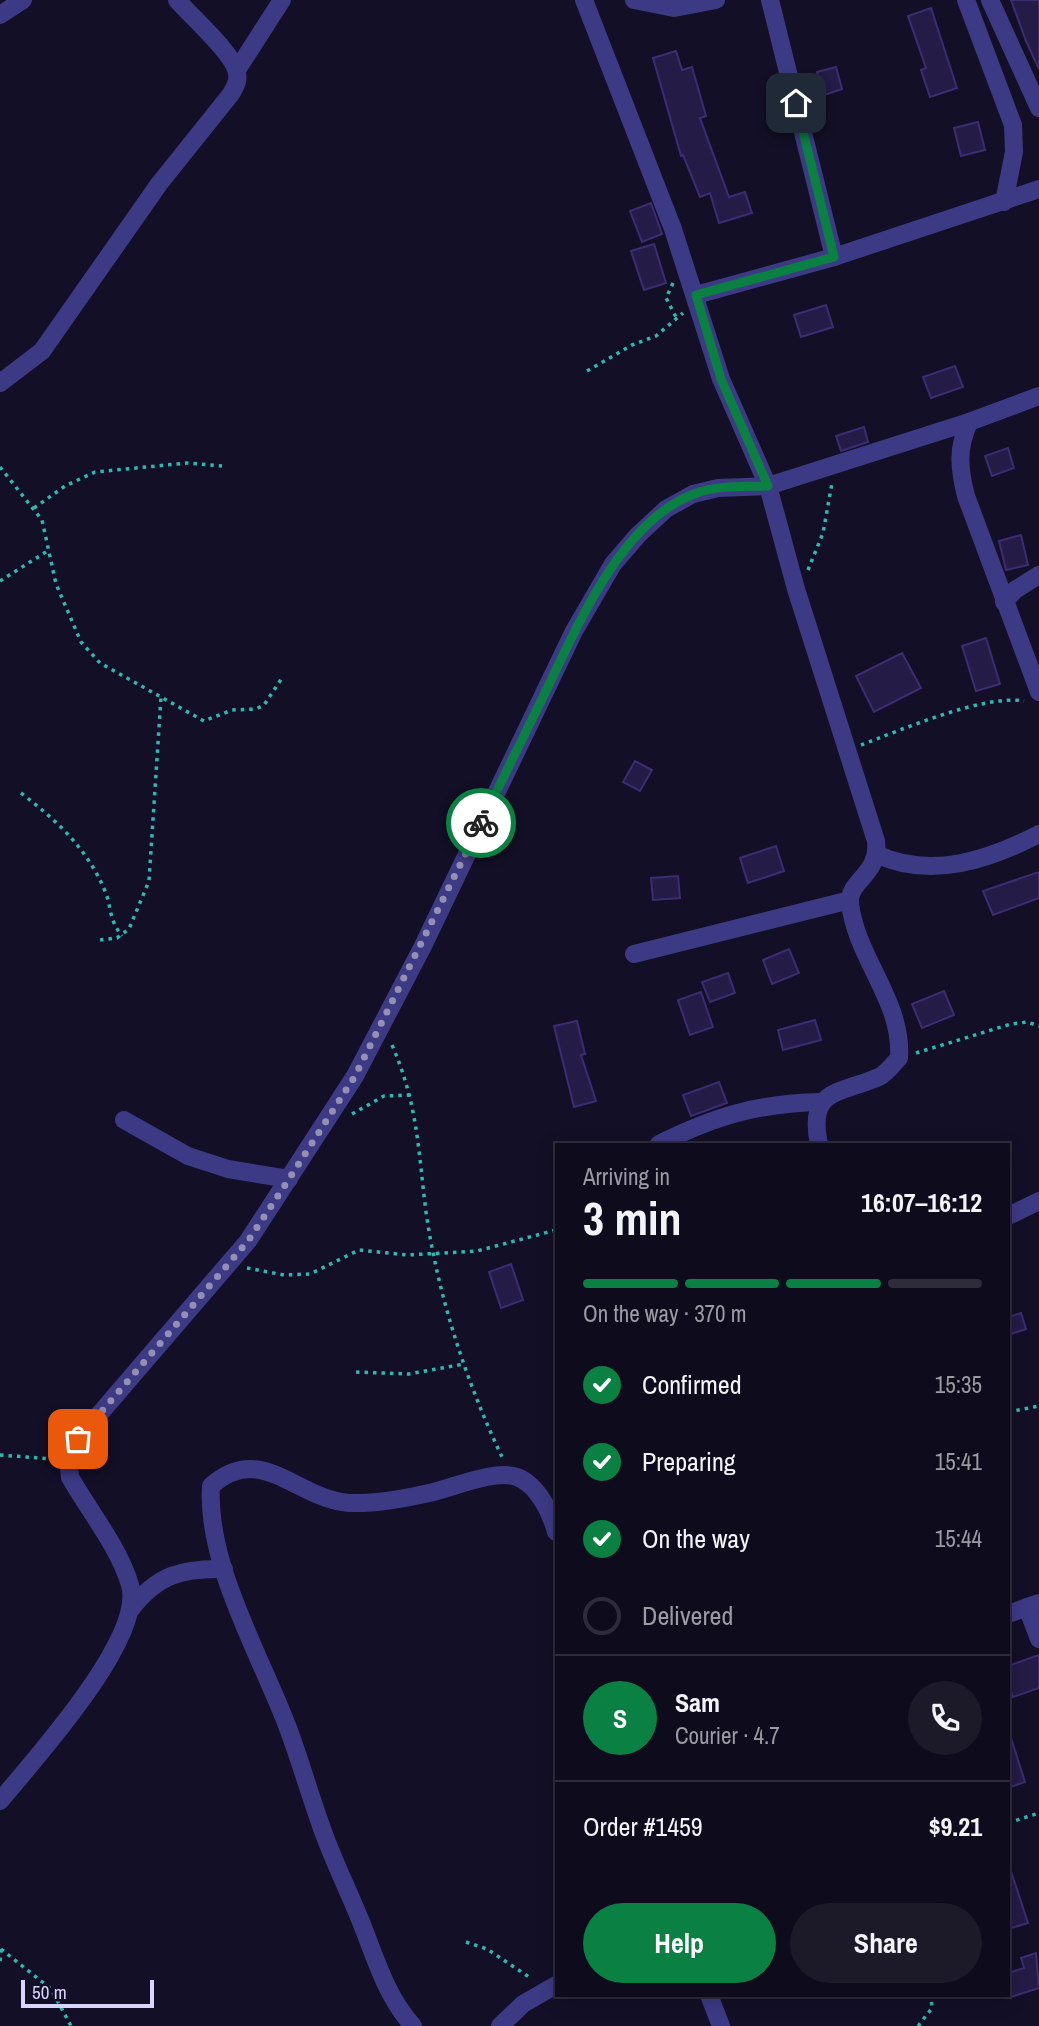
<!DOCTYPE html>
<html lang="en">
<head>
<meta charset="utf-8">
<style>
  :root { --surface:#0e0b1c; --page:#1c1929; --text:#f1f3f6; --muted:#9b9ba3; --line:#2e2b3b; --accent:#0b8043 }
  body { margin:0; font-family:"Archivo Narrow",sans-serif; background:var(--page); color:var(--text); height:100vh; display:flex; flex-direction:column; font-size:26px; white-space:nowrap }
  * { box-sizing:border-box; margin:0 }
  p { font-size:23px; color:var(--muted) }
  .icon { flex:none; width:38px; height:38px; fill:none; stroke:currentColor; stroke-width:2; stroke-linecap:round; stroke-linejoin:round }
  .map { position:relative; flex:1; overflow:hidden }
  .details { position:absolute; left:555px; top:1143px; width:455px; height:854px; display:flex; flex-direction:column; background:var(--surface); border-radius:0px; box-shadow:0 4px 18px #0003,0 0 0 2px var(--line) }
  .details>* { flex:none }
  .scale { position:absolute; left:21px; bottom:18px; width:133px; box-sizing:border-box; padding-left:7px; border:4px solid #d9d4ff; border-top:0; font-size:19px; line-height:24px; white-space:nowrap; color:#d9d4ff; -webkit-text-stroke:5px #130f26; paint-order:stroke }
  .pin { position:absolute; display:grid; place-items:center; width:60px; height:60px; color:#fff; margin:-30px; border-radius:14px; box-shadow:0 4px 10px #0006 }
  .courier { position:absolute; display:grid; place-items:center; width:70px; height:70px; margin:-35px; border:5px solid #0b8043; border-radius:50%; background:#fff; color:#222; box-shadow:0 2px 9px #0007 }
  .summary em { font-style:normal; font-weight:700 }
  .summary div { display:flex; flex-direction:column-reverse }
  .summary { display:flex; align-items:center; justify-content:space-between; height:119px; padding:0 28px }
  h1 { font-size:46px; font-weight:700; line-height:52px }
  .bar { display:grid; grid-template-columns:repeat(4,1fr); gap:10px 7px; align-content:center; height:84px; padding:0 28px }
  .bar i { height:9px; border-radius:5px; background:var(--line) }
  .bar .active { background:var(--accent) }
  .bar p { grid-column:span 4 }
  .line { display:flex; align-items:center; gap:18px; padding:0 28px; border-top:2px solid var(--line) }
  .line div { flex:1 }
  .round { display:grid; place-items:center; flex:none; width:74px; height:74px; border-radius:37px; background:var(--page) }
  ol { padding:0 28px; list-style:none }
  li { display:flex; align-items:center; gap:21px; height:77px }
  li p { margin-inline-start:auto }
  li .icon { padding:7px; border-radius:50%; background:var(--accent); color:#fff; stroke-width:4 }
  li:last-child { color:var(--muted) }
  li i { width:38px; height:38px; border:4px solid var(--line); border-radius:50% }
  .action { display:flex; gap:14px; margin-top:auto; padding:14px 28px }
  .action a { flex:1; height:80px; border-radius:42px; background:var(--accent); color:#fff; font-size:28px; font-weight:700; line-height:80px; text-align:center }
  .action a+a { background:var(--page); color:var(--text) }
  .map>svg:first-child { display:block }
</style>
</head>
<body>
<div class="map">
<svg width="1039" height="2026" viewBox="0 0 1039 2026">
  <rect width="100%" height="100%" fill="#130f26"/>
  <g fill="#241b47" stroke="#3b2d73" stroke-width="2">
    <path d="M1011,0H1039V69L1026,41Z"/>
    <path d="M931,8L957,88L930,97L921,70L926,68L908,16Z"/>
    <path d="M676,51L682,70L692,67L706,116L700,118L729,197L745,192L752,213L719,223L710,193L700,197L683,155L681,156L653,58Z"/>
    <path d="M836,67L842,89L824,95L817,72Z"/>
    <path d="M978,122L985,150L961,156L954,128Z"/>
    <path d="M651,203L662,234L642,242L630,211Z"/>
    <path d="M654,244L666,283L644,290L631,251Z"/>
    <path d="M826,305L833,327L801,337L794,315Z"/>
    <path d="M955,366L963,387L931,398L923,377Z"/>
    <path d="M864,427L868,442L841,451L836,436Z"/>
    <path d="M1008,448L1014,468L992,476L985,456Z"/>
    <path d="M1021,535L1028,565L1006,570L999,541Z"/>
    <path d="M986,638L1000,684L976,691L962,646Z"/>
    <path d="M902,653L921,688L874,712L856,676Z"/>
    <path d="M635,761L652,770L640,791L623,782Z"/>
    <path d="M776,846L784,871L748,883L740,858Z"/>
    <path d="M1039,872V898L993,915L983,891Z"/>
    <path d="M678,876L680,898L653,900L651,878Z"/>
    <path d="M789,949L799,973L772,984L763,960Z"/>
    <path d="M728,973L735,993L710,1002L702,982Z"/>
    <path d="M944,991L954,1015L922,1028L912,1004Z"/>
    <path d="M701,992L713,1027L690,1035L678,1000Z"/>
    <path d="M815,1020L821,1040L783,1050L778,1030Z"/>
    <path d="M577,1021L585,1054L581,1055L596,1101L574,1107L554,1026Z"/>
    <path d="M719,1082L727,1103L691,1116L683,1095Z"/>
    <path d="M511,1264L523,1300L501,1308L489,1272Z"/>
    <path d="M1021,1313L1026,1329L1008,1335V1317Z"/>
    <path d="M1039,1655V1688L1013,1697L1008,1684V1666Z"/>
    <path d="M1008,1738H1011L1025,1782L1008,1788Z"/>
    <path d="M1011,1871L1028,1923L1008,1929V1872Z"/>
    <path d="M1036,1953L1039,1988L1008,1998V1973L1024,1968L1021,1958Z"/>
  </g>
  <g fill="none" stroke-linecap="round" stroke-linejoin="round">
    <g stroke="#2fb8b0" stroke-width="3.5" stroke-dasharray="3.5 5" stroke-linecap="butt">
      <path d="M673,283L666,298L677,319"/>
      <path d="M587,371L632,345L656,336L683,313"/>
      <path d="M0,467L42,520L56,584L81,642L100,663L204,721L232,710L256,709L264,705L282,678"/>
      <path d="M34,508L65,486L95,472L187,463L222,466"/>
      <path d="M808,570L823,533L832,483"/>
      <path d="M0,581L49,550"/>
      <path d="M861,745C901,730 984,694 1024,701"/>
      <path d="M21,793C56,820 87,848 105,891C112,908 108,918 122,936"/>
      <path d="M100,940L117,938L129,929L149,881L161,697"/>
      <path d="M392,1045C418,1105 418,1149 426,1212C438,1296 466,1381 502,1457"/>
      <path d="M916,1053L1011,1024L1027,1022L1039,1026"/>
      <path d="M352,1114L384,1096L411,1095"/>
      <path d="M247,1268L284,1275L310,1274L359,1250L408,1255L477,1251L556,1230"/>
      <path d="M356,1372L409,1374L464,1364"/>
      <path d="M1008,1412L1039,1406"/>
      <path d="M0,1455L52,1459"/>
      <path d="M1008,1823L1039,1813"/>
      <path d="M466,1942L487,1949L532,1979"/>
      <path d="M1,1949L51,1989L71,2026"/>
      <path d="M0,1961L1,1949"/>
      <path d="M918,2026L932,2008L931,1995"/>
    </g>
    <g stroke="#3d3a85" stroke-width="18">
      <path d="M584,0L673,229L721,379L768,486L796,589L876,841C880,875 848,880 850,903C856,958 903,1001 899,1058C893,1064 887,1073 879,1077C840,1094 807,1088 819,1144"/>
      <path d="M634,0L674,8L716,0"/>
      <path d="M770,0L834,257"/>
      <path d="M966,0L1013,125L1014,152L1004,202"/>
      <path d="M990,0L1039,108"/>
      <path d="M0,15L23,0"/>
      <path d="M237,70L282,0"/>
      <path d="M696,295L834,257L1039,189"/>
      <path d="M0,383L42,351L159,184L231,94C235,87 239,81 237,73C234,54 191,16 177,0"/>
      <path d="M969,422C957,449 959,468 966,496L1039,692"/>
      <path d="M1004,602L1015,590L1039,575"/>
      <path d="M878,855C932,879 989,860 1039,834"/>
      <path d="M634,954L850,900"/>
      <path d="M124,1120L188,1156L228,1169L289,1179"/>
      <path d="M659,1144C715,1116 759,1103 822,1102"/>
      <path d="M1008,1216L1039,1201"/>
      <path d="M1027,1607L1039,1639"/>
      <path d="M131,1609C157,1575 182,1568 224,1569"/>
      <path d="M1008,1614L1039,1603"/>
      <path d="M0,1801C34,1760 145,1638 130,1585C119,1547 89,1511 70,1477L68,1459L78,1439L248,1241L355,1076L423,946L574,631L613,564L638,535L666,509L693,494L718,488L768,486L969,422L1039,396"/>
      <path d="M709,1995L721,2026"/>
      <path d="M413,2026C386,1996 376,1959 361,1922C349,1892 335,1864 324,1834C311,1799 301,1763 288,1728C261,1656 206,1564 211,1486C261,1441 296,1499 349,1503C375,1504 403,1499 429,1493C452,1488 495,1469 517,1477C538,1485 551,1513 556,1532"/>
      <path d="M500,2026L523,2004L556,1985"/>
    </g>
  </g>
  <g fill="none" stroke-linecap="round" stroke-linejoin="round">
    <path stroke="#948fb3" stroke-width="7" stroke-dasharray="0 12.6" d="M78,1439L248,1241L289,1179L355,1076L481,823"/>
    <path stroke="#0b8043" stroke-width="9" d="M481,823C502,781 522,740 542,699C575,632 619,522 694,494C717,485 743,487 768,486L721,379L696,295L834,257L796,103"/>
  </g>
</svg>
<div class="scale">50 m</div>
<div class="pin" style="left:78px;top:1439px;background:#ea580c"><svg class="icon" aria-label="bag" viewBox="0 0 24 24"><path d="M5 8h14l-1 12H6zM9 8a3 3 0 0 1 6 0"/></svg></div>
<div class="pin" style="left:796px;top:103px;background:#1f2937"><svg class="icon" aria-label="home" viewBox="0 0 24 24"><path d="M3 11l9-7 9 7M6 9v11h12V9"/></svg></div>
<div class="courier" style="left:481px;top:823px"><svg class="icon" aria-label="bike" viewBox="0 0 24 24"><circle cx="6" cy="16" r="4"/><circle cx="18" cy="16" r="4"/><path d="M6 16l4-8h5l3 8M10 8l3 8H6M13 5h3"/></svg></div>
<section class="details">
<div class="summary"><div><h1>3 min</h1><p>Arriving in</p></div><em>16:07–16:12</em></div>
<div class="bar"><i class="active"></i><i class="active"></i><i class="active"></i><i></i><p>On the way · 370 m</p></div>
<ol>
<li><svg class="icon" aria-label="check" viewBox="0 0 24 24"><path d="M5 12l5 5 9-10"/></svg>Confirmed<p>15:35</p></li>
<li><svg class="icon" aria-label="check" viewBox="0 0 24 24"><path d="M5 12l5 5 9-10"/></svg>Preparing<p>15:41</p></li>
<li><svg class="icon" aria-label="check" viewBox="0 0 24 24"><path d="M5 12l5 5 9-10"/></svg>On the way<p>15:44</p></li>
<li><i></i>Delivered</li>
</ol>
<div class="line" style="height:126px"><b class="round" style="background:var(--accent);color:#fff">S</b><div><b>Sam</b><p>Courier · 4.7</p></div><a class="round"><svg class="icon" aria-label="phone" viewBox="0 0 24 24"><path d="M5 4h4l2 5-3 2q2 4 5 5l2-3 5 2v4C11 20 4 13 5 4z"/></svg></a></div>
<div class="line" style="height:91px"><div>Order #1459</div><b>$9.21</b></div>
<div class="action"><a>Help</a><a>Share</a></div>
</section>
</div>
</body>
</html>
